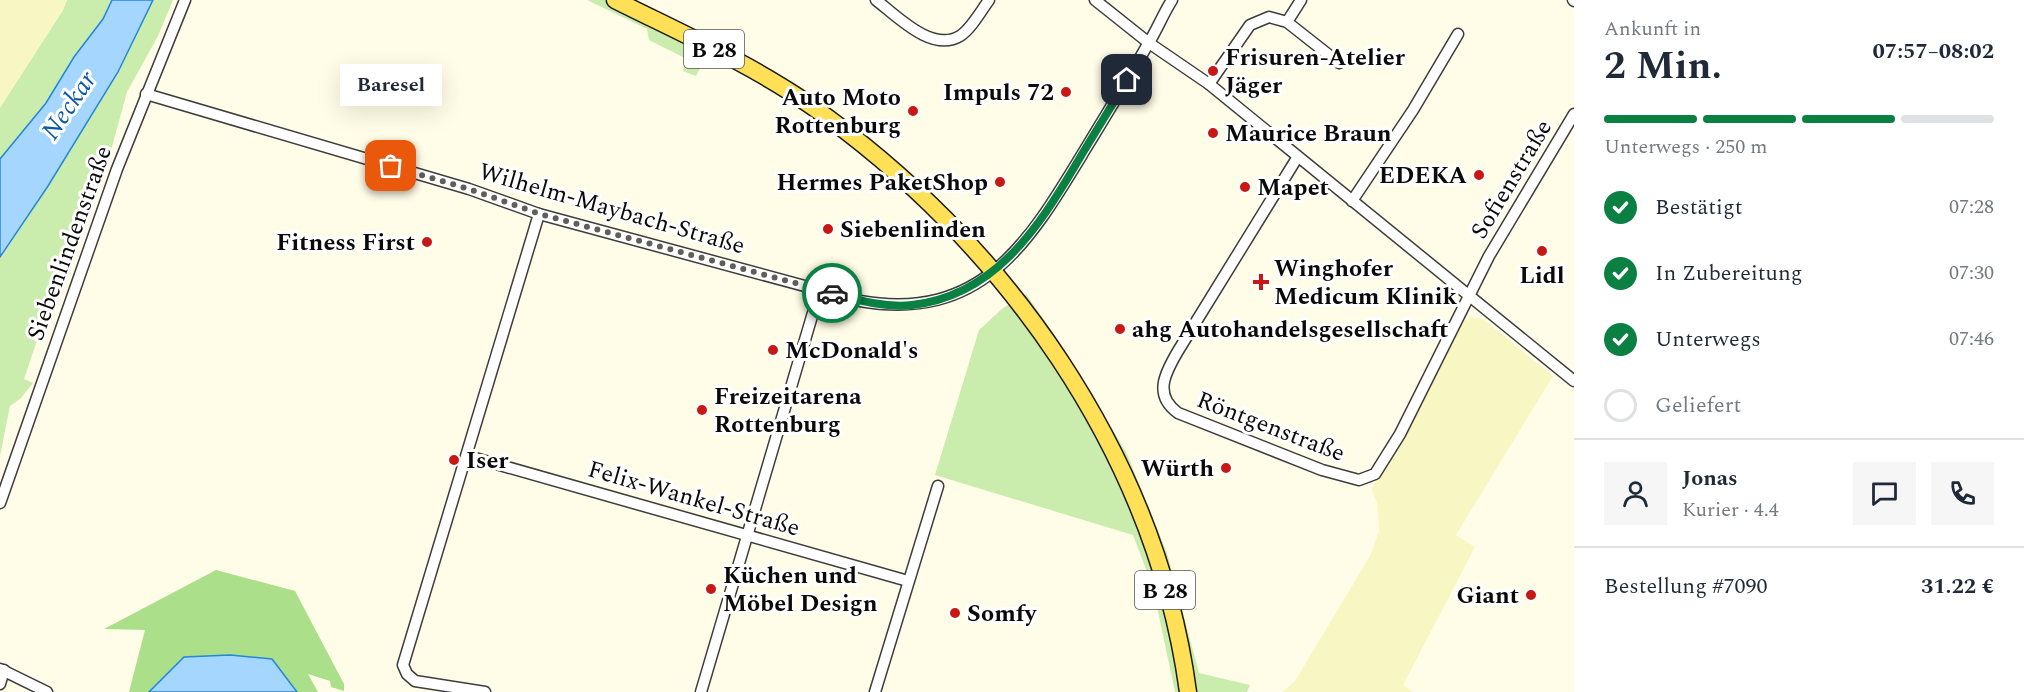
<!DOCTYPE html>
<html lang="de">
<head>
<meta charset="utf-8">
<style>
  :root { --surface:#fff; --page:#f6f6f7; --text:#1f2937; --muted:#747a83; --line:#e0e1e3; --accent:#0b8043 }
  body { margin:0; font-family:Spectral,serif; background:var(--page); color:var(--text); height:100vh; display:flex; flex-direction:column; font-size:22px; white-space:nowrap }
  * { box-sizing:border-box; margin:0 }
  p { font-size:20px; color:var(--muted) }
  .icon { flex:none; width:33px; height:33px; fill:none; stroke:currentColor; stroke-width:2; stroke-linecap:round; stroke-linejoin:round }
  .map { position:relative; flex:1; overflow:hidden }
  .drawer { display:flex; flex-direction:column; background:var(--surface); width:450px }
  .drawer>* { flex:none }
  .pin { position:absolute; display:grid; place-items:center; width:51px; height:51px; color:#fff; margin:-26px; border-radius:12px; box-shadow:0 3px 9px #0006 }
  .courier { position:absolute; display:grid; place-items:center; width:60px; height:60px; margin:-30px; border:4px solid #0b8043; border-radius:50%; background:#fff; color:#222; box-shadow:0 2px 8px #0007 }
  .bubble { position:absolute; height:42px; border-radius:0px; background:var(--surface); box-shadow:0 6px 24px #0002; font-size:20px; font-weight:700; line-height:42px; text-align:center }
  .overview em { font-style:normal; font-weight:700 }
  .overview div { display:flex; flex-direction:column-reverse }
  .overview { display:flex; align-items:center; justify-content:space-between; height:102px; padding:0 30px }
  h1 { font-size:39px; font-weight:700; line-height:45px }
  .bar { display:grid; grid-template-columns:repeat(4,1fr); gap:9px 6px; align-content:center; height:72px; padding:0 30px }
  .bar i { height:8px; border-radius:4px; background:var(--line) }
  .bar .current { background:var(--accent) }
  .bar p { grid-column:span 4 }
  .line { display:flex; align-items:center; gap:15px; padding:0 30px; border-top:2px solid var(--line) }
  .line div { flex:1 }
  .round { display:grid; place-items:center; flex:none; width:63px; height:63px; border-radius:0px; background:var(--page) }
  ol { padding:0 30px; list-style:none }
  li { display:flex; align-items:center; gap:18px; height:66px }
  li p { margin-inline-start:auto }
  li .icon { padding:6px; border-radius:50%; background:var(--accent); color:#fff; stroke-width:4 }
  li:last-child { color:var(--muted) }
  li i { width:33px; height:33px; border:3px solid var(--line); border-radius:50% }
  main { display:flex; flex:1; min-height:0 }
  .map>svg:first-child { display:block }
</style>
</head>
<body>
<main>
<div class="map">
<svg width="1574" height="692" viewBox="0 0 1574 692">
  <rect width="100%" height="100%" fill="#fffce7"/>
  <g fill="#f8f7c4">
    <path d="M0,0H66L63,9L0,108Z"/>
    <path d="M1470,317L1483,319L1553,376L1456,535L1475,547L1403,685L1413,692H1283L1295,681L1370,556L1379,531L1377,503L1371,488L1381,477L1406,436L1461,323Z"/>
  </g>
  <g fill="#caedad">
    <path d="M67,0H112L103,19L74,57L46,103L0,159V108L63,10Z"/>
    <path d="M153,0H173L158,36L127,92L107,165L64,281L47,311L24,379L33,383L21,398L10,406L0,456V257L118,72Z"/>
    <path d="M587,0H604L707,55L696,76L683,71L685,58L649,40L647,29Z"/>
    <path d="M1026,294L1066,352L1127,454L1167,553L1199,673L1250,685L1247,692H1175L1153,588L1133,535L935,475L979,330L1003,308Z"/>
  </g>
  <path fill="#abdf8a" d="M216,570L295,591L344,684V691L331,687L330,681L308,674L318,692H297L289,684L184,657L149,692H129L145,630L104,629Z"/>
  <g fill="#a5d6fd" stroke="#2487db" stroke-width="1.5">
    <path d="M112,0H153L118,72L48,186L0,257V159L46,103L74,57L103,19Z"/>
    <path d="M230,655L272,659L297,692H149L184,657Z"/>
  </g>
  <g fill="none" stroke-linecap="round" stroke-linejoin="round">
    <g stroke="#3d3d3d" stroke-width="13">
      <g id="street">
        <path d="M876,0C897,16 932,53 960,36C971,29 981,11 989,0"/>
        <path d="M1095,0L1149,43L1209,84L1574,381"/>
        <path d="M1301,0L1287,22L1339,63"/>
        <path d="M1573,0L1574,1"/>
        <path d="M1209,84L1250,25L1269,17L1287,22"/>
        <path d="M146,94L469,189L539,214L860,301C981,322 1028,244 1083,153C1105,117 1127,81 1148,44C1157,30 1163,14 1172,0"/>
        <path d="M1297,158L1178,351C1165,373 1153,395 1178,413L1322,470L1359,480L1375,474L1400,434L1489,256L1574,114"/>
        <path d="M1352,201L1413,110L1458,34"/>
        <path d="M468,456L908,581"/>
        <path d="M0,503L117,169L185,0"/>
        <path d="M0,669L47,692"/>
        <path d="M0,684L4,670"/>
        <path d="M485,692L415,681L407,674L403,665L539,214"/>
        <path d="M701,692L820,289"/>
        <path d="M875,692L938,486"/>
      </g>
    </g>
    <g stroke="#1b1b1b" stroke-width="19">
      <path id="primary" d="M615,0C681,33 749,63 810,105C1004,240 1156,454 1188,692"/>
    </g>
    <use href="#street" stroke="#fff" stroke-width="10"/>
    <use href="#primary" stroke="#ffe057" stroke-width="16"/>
  </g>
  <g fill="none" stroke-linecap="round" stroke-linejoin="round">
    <path stroke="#605f57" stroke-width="6" stroke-dasharray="0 10.8" d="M391,166L469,189L540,214L832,293"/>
    <path stroke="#0b8043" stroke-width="8" d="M832,293C858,300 885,308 912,305C993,296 1037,230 1075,166C1092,137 1110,109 1127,80"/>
  </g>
  <g fill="#c71815" stroke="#fff" stroke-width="2">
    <circle cx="1213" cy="71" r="6"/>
    <circle cx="1066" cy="92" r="6"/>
    <circle cx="913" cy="111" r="6"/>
    <circle cx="1213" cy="133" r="6"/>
    <circle cx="1479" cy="175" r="6"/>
    <circle cx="1000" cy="182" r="6"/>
    <circle cx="1245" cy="187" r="6"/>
    <circle cx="828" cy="229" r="6"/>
    <circle cx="427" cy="242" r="6"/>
    <circle cx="1542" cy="251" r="6"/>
    <path d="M1258 273h6v6h6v6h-6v6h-6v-6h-6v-6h6z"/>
    <circle cx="1120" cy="329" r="6"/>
    <circle cx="773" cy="350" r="6"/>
    <circle cx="702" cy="410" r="6"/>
    <circle cx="454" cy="460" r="6"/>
    <circle cx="1226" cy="468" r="6"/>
    <circle cx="711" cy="589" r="6"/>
    <circle cx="1531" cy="595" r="6"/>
    <circle cx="955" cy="613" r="6"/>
  </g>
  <g text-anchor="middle" stroke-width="6" stroke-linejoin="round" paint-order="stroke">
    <g fill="#fff" stroke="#545454" stroke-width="1.5">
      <rect x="684" y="30" width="60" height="38" rx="4.5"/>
      <rect x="1135" y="571" width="60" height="38" rx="4.5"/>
    </g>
    <g font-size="22" font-weight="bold" fill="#0a0a0a">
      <text x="714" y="57">B 28</text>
      <text x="1165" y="598">B 28</text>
    </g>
    <g font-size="24" font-weight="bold" fill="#0a0a0a" stroke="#fff" text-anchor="start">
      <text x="1225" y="65">Frisuren-Atelier<tspan x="1225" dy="28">Jäger</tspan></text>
      <text x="1054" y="100" text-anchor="end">Impuls 72</text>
      <text x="901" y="105" text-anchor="end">Auto Moto<tspan x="901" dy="28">Rottenburg</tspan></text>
      <text x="1225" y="141">Maurice Braun</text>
      <text x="1467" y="183" text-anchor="end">EDEKA</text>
      <text x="988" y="190" text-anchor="end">Hermes PaketShop</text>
      <text x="1257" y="195">Mapet</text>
      <text x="840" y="237">Siebenlinden</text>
      <text x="415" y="250" text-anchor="end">Fitness First</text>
      <text x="1274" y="276">Winghofer<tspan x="1274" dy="28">Medicum Klinik</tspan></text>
      <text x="1542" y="283" text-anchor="middle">Lidl</text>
      <text x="1132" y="337">ahg Autohandelsgesellschaft</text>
      <text x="785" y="358">McDonald's</text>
      <text x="714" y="404">Freizeitarena<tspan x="714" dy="28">Rottenburg</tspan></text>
      <text x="466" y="468">Iser</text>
      <text x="1214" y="476" text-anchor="end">Würth</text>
      <text x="723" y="583">Küchen und<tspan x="723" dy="28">Möbel Design</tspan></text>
      <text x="1519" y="603" text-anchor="end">Giant</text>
      <text x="967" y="621">Somfy</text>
    </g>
    <g font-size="24" fill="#0a0a0a" stroke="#fff">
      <text transform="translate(1511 179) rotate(-59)" y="8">Sofienstraße</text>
      <text transform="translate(612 208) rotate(16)" y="8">Wilhelm-Maybach-Straße</text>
      <text transform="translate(69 243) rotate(-70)" y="8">Siebenlindenstraße</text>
      <text transform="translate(1271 426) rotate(21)" y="8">Röntgenstraße</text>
      <text transform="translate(694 498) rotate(16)" y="8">Felix-Wankel-Straße</text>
    </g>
    <g font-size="26" font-style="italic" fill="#0858a6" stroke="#fff">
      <text transform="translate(68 105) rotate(-56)" y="9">Neckar</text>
    </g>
  </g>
</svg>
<div class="pin" style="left:391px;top:166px;background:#ea580c"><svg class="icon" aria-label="bag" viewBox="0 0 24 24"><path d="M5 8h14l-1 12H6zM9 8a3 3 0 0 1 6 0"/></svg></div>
<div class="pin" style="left:1127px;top:80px;background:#1f2937"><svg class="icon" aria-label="home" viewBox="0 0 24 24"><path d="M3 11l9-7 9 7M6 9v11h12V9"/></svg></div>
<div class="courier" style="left:832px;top:293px"><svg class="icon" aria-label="car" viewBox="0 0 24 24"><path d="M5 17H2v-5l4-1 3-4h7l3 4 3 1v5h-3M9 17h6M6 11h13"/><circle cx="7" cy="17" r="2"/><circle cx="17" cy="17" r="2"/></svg></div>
<div class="bubble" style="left:340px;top:64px;width:102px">Baresel</div>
</div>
<section class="drawer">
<div class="overview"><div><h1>2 Min.</h1><p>Ankunft in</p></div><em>07:57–08:02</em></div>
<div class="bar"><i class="current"></i><i class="current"></i><i class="current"></i><i></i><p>Unterwegs · 250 m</p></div>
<ol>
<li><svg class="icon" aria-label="check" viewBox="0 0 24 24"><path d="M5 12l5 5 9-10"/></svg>Bestätigt<p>07:28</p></li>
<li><svg class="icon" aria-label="check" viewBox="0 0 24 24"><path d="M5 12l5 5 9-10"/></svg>In Zubereitung<p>07:30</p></li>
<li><svg class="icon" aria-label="check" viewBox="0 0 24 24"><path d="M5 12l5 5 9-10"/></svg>Unterwegs<p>07:46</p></li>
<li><i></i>Geliefert</li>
</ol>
<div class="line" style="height:108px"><a class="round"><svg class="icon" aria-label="person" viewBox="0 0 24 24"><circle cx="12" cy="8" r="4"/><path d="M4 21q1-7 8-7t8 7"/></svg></a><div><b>Jonas</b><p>Kurier · 4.4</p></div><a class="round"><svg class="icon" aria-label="chat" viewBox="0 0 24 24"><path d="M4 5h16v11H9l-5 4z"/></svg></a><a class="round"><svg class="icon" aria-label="phone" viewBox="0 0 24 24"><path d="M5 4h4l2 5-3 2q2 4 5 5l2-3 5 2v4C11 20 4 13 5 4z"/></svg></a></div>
<div class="line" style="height:78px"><div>Bestellung #7090</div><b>31.22 €</b></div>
</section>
</main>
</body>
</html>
